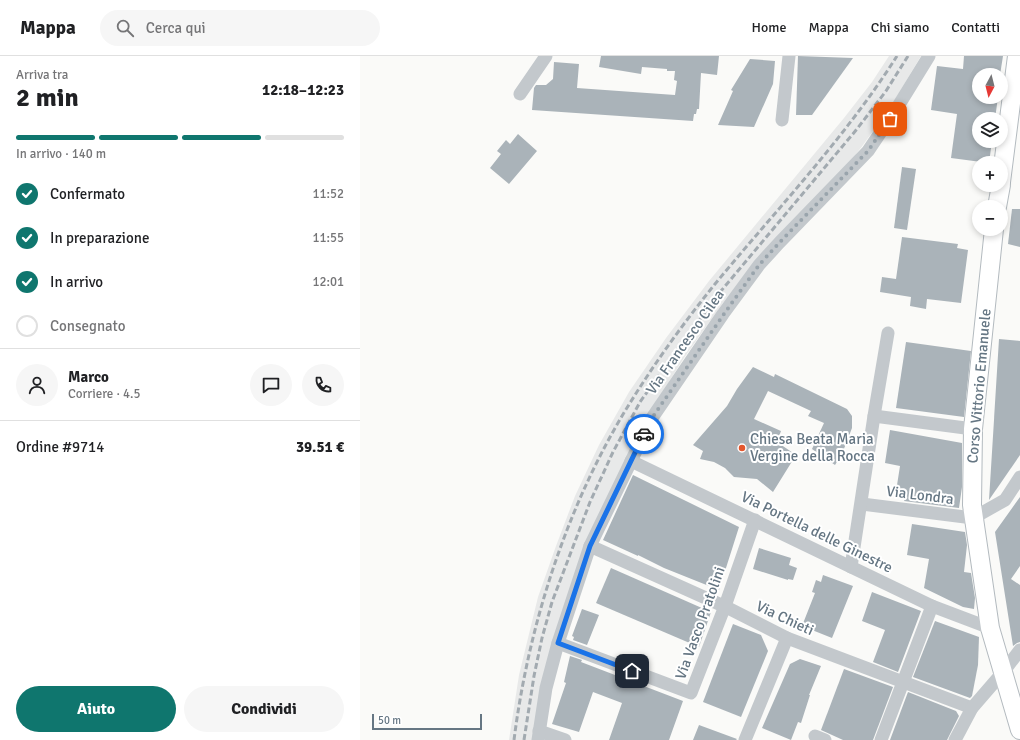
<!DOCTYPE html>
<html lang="it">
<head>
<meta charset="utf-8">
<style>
  :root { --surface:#fff; --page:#f6f6f6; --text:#202124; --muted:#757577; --line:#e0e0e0; --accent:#0f766e }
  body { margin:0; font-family:Signika,sans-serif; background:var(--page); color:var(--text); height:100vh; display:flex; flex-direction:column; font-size:15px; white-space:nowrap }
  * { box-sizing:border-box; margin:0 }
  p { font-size:13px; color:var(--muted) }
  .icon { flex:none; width:22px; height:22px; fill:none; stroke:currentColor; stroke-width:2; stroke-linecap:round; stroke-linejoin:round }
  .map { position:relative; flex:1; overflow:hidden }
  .details { display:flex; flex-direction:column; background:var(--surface); width:360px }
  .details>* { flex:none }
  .needle { width:26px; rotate:187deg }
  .controls { position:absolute; left:612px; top:12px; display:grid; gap:8px }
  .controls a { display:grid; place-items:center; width:36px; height:36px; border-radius:50%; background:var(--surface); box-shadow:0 2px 6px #0003; font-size:20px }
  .scale { position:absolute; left:12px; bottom:10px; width:110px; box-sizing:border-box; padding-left:4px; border:2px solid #657683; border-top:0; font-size:11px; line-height:14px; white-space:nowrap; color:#657683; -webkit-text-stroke:3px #fff; paint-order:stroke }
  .pin { position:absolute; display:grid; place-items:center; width:34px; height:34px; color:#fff; margin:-17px; border-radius:8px; box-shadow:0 2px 6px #0006 }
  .courier { position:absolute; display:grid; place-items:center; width:40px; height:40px; margin:-20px; border:3px solid #1a73e8; border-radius:50%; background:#fff; color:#222; box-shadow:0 1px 5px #0007 }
  .overview em { font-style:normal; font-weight:800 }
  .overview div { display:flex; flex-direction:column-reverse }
  .overview { display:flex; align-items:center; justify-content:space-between; height:68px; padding:0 16px }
  h1 { font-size:26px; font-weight:800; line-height:30px }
  .bar { display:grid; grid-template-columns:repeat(4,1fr); gap:6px 4px; align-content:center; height:48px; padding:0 16px }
  .bar i { height:5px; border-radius:3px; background:var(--line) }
  .bar .current { background:var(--accent) }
  .bar p { grid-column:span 4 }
  .line { display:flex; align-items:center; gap:10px; padding:0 16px; border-top:1px solid var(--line) }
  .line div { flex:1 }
  .round { display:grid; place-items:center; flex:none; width:42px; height:42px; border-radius:21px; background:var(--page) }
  ol { padding:0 16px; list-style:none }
  li { display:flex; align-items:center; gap:12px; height:44px }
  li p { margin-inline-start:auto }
  li .icon { padding:4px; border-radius:50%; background:var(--accent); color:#fff; stroke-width:4 }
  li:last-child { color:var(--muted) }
  li i { width:22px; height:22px; border:2px solid var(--line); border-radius:50% }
  .button { display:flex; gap:8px; margin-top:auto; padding:8px 16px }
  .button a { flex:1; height:46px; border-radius:24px; background:var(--accent); color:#fff; font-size:16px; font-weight:800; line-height:46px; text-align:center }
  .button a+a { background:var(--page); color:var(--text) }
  header { display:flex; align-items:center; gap:24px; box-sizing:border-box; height:56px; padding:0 20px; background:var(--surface); border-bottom:1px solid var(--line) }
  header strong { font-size:19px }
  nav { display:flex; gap:22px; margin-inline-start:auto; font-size:14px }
  .search { width:280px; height:36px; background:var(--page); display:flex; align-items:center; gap:10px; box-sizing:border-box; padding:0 14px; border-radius:22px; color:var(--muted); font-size:15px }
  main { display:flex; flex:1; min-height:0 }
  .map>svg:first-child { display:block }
</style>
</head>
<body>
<header>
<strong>Mappa</strong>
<div class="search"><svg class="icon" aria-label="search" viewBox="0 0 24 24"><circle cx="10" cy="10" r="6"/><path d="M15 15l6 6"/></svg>Cerca qui</div>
<nav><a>Home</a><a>Mappa</a><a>Chi siamo</a><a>Contatti</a></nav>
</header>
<main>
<section class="details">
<div class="overview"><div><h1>2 min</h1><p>Arriva tra</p></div><em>12:18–12:23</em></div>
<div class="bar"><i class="current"></i><i class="current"></i><i class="current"></i><i></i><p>In arrivo · 140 m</p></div>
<ol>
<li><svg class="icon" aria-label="check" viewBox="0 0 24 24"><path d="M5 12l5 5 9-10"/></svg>Confermato<p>11:52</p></li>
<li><svg class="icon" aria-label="check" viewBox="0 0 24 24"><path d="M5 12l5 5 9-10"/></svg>In preparazione<p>11:55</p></li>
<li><svg class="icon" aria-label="check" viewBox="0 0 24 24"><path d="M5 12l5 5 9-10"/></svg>In arrivo<p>12:01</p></li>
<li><i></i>Consegnato</li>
</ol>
<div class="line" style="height:72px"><a class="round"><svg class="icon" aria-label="person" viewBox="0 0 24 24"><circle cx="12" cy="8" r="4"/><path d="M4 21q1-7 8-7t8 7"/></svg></a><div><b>Marco</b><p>Corriere · 4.5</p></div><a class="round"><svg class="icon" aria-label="chat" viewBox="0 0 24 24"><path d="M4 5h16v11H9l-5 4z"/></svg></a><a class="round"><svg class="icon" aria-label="phone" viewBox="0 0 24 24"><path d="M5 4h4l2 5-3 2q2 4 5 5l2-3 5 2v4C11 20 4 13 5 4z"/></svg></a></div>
<div class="line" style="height:52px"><div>Ordine #9714</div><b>39.51 €</b></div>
<div class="button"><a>Aiuto</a><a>Condividi</a></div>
</section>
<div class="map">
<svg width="660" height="684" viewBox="0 0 660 684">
  <rect width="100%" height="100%" fill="#fafaf8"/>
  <path fill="#e8e9e9" d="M529,0H561L531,50L503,89L478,122L363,247L324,302L291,354L242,452L175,684H149L159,619L178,541L196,490L215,440L239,389L269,336L306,282L349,225L484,62L512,26Z"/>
  <g fill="#aab3b9">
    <path d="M241,0H359L357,19L341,17L339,53H337L336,58H334L333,65L172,54L174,32L176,29H186L193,23L194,6L219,8L217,32L315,39L317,25L314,24L315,15H307V13L282,11L281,18L239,11Z"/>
    <path d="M438,0L493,2L452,59H436Z"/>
    <path d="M604,0H643L640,19H619V41H638L635,63H619V85H632L629,107L591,102L597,58L571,54L577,10L603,13Z"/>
    <path d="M390,3L415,5L413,28L394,71L358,69L373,35L371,34Z"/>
    <path d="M158,78L177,95L149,128L130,112L141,98L137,95L146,84L150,88Z"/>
    <path d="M542,111L556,113L547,174L534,172Z"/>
    <path d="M652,153H660V191L648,188Z"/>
    <path d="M542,181L598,188L597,192L608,194L601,247L567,243L566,253L550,250L551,241L520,236L522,221L536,223Z"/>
    <path d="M639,283L660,285V399L629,444Z"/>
    <path d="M546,286L611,295L604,361L536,352Z"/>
    <path d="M393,311L414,321L415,318L487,353L492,360V372L482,398L475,409L452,393L464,367L448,360L451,355L408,335L394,363L421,375L417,386L436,399L413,436L397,423L374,421L365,412L354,406L340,403L343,395L333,389L367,350L377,333Z"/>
    <path d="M530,374L602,387V431L599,452L544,445V443L535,442L540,410L525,407Z"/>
    <path d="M273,419L379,471L359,534L304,512L278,499V500L243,484Z"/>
    <path d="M660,441V510L651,523L660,529V586L657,587L653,590L635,476Z"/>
    <path d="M552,468L605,476L607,489L604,516L611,517L615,542L614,553L603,551L564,532L569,503L547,499Z"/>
    <path d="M399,492L431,502L429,509L437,512L433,524L428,523V524L393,513Z"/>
    <path d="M251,512L351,556L339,591L236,547Z"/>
    <path d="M463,519L493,530L472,582L442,570L455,537L452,536L456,524L461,526Z"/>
    <path d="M512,536L561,555L538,616L513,606L525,574L502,565Z"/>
    <path d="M222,553L239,559L227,589L213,584L214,581L212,580Z"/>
    <path d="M575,565L619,581L618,609L612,640L610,642L553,621Z"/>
    <path d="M373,568L401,579L408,595L381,661L343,646Z"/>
    <path d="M210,600L222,604L221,606L323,645L309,684H249L262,647L233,636L219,676L192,668L206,627L204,626Z"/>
    <path d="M440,603L461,610L449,639H450L441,667L438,666L431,684L402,672L430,608Z"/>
    <path d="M484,613L533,631L513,684H483L461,674Z"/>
    <path d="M548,636L596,655L599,660L587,684H530Z"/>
    <path d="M339,669L377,683L376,684H333Z"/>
  </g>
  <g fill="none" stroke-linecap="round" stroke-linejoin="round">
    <g stroke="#b3babf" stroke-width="20">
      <g id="secondary">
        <path d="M641,126L657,0"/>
        <path d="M637,151L641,129"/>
        <path d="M634,173L613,373L612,449L630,572L660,674"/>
      </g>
    </g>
    <g stroke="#c3c8cc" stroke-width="13">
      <path d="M160,38L186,0"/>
      <path d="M422,64L429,0"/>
      <path d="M514,360L613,373"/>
      <path d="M271,405L572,550L630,572"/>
      <path d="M502,448L613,462L645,444L660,421"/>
      <path d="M230,490L368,552L427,582L612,652"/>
      <path d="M491,511L514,360L528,277"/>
      <path d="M198,587L331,637L365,550L395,464"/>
      <path d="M179,675L205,684"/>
      <path d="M455,680L465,684"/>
      <path d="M178,684L186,632L198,587L230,490L292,362L363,258L399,209L419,187L508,95L537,52L569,0"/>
      <path d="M385,684L427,582"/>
      <path d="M521,684L572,550"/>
      <path d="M595,684L612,652L644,615L660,594"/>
    </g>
    <use href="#secondary" stroke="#fff" stroke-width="18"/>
    <g stroke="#a2aab0" stroke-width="3" stroke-dasharray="6 3" stroke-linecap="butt">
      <path d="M154,684C169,565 210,440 275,339C299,301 326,264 355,228C417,153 485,82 537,0"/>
      <path d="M164,684L174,620L182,582L192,546L230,446L253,396L280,346L320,290L361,235L497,73L526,35L548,0"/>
    </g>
  </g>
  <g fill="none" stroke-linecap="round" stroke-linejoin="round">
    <path stroke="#99a4ac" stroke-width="4" stroke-dasharray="0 7.2" d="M284,378L292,362L364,258L399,209L419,187L508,95L530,63"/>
    <path stroke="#1a73e8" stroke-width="5" d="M272,615L198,587L230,490L284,378"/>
  </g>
  <circle fill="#e4572e" stroke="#fff" stroke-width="1.5" cx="382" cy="392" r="4"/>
  <g text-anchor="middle" stroke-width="4" stroke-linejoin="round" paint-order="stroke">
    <g font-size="15" fill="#657683" stroke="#fff">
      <text transform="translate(325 286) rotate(-55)" y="5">Via Francesco Cilea</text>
      <text transform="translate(619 330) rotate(-85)" y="5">Corso Vittorio Emanuele</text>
      <text transform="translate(560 439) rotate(7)" y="5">Via Londra</text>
      <text transform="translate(457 476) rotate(26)" y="5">Via Portella delle Ginestre</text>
      <text transform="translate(425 562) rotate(25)" y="5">Via Chieti</text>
      <text transform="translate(340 567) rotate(-70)" y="5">Via Vasco Pratolini</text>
    </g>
    <g font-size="15" fill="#657683" stroke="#fff" text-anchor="start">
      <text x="390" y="388">Chiesa Beata Maria<tspan x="390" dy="17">Vergine della Rocca</tspan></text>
    </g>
  </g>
</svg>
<div class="controls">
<a><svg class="needle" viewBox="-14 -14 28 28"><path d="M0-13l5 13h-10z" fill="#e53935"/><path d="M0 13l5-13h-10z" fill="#757577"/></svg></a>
<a><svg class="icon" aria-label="layers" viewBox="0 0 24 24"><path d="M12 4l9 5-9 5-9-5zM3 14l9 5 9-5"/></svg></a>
<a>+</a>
<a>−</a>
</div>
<div class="scale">50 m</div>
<div class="pin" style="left:530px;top:63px;background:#ea580c"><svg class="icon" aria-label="bag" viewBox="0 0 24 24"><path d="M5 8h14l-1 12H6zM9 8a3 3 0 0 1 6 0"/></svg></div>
<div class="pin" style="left:272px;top:615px;background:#1f2937"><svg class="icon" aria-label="home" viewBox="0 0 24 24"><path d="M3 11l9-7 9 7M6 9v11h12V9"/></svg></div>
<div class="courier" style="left:284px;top:378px"><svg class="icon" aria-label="car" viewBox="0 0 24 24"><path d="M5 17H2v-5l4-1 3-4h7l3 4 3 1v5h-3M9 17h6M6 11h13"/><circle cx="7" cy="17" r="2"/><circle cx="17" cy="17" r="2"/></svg></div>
</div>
</main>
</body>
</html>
